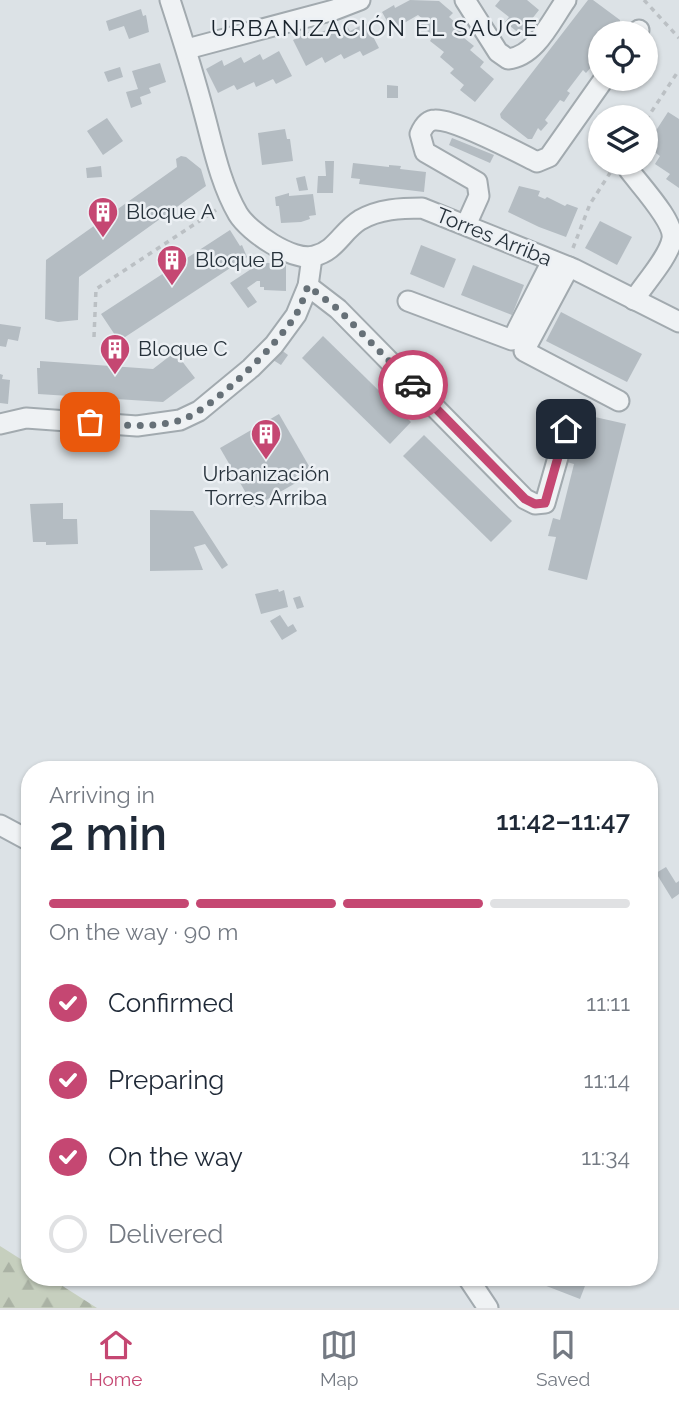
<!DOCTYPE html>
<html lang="en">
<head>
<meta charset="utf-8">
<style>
  :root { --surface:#fff; --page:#f6f6f7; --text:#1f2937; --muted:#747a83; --line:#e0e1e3; --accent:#c54772 }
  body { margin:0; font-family:Raleway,sans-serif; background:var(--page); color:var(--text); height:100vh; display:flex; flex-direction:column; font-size:26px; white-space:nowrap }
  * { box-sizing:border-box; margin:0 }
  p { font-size:23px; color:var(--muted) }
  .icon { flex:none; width:38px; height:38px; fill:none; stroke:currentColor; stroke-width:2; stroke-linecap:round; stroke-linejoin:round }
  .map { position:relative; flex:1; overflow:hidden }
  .sheet { position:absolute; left:21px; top:761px; width:637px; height:525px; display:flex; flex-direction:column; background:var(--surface); border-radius:28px; box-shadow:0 2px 5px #0004 }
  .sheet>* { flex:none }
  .buttons { position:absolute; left:588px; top:21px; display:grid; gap:14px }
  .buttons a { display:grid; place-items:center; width:70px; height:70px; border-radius:50%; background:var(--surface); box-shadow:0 2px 5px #0004; font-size:35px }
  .pin { position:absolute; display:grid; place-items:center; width:60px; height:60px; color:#fff; margin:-30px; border-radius:14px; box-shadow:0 4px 10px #0006 }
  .courier { position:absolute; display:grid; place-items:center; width:70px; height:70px; margin:-35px; border:5px solid #c54772; border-radius:50%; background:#fff; color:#222; box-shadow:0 2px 9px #0007 }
  .overview em { font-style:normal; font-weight:600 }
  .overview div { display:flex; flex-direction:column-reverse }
  .overview { display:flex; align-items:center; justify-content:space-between; height:119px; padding:0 28px }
  h1 { font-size:46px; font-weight:600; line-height:52px }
  .bar { display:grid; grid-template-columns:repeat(4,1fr); gap:10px 7px; align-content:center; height:84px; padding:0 28px }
  .bar i { height:9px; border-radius:5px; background:var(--line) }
  .bar .active { background:var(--accent) }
  .bar p { grid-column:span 4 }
  ol { padding:0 28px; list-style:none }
  li { display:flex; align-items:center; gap:21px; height:77px }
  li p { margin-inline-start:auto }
  li .icon { padding:7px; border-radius:50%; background:var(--accent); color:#fff; stroke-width:4 }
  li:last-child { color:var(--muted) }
  li i { width:38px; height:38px; border:4px solid var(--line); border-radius:50% }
  .dock { display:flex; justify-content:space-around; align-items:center; height:98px; border-top:2px solid var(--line); background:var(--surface); font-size:19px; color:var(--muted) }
  .dock a { display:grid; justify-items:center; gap:4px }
  .dock .active { color:var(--accent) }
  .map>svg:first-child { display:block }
</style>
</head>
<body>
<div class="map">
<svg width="679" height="1308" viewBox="0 0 679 1308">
  <defs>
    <pattern id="forest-firs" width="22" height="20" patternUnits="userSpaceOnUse" patternTransform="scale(1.75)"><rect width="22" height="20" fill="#c6cfbe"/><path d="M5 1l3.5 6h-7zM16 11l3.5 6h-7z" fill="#aab2a4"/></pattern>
  </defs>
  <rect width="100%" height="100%" fill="#dce2e6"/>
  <path fill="url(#forest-firs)" d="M0,1246L30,1265V1278H50L97,1308H0Z"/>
  <g fill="#b4bcc2">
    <path d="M410,0L439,1L453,13L449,17L463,29L459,34L474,46L470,50L484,62L480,67L494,79L475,102L460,90L464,85L450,73L454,69L440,57L444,52L430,41L433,36L419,24L423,19L418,15L392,30L382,12L394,5L395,8Z"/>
    <path d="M500,0H527L539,10L520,34L505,22L509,17L495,6Z"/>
    <path d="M588,0H593L620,20V25L612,33H600V48L589,62L593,65L586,73L583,70L567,91L570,93L564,102L560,100L545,120L548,123L541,131L538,128L532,139H528L501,118L500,114Z"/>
    <path d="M141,9L143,16L146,15L149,32L129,39L124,26L109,31L106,21Z"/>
    <path d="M366,23L379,48L363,56L360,51L344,59L341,54L325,63L322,57L306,66L293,40L309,32L312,37L328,29L331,34L347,26L350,31Z"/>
    <path d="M279,51L292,76L276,84L273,79L256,87L254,82L237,90L234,85L218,93L206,69L222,60L224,66L241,57L244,63L260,54L263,60Z"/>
    <path d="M160,63L166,82L149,88L151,93L140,97L142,104L131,108L126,92L138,89L132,71Z"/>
    <path d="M120,67L123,77L108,82L104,72Z"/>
    <path d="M387,85L398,86V98H387Z"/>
    <path d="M668,112L679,119V188L666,179L670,174L655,164L660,156L646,146Z"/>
    <path d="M107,118L123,141L103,155L87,131Z"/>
    <path d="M285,129L287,139H290L293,161L262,165L258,133Z"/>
    <path d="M452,138L494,155L490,163L449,145Z"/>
    <path d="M181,156L186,157L201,169L206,186L79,277L78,320L58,322L45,319L46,260L177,167L176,159Z"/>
    <path d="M325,161H334L333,193H317L318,176H326Z"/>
    <path d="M353,163L389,167V165L401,166L400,169L426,172L424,192L359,184L360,179L351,178Z"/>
    <path d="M101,166L102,177L87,178L86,168Z"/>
    <path d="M305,176L308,190L299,191L296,178Z"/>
    <path d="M519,186L540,191L538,196L545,199L547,197L565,206L567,204L578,208L566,237L539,227L508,212Z"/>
    <path d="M289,193V196L313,194L316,215L309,216L310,219L301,222L281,223L279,206H276L275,197Z"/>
    <path d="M600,221L632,237L617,265L585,248Z"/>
    <path d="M230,230L240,246L242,245L247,257L119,341L101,314Z"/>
    <path d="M421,245L456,259L444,288L410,274Z"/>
    <path d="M260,263H286V291L264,290V287H260V281H257L247,288L257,302L248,308L230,283Z"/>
    <path d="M473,265L524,285L512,315L461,295Z"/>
    <path d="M561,312L642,354L627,382L546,341Z"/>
    <path d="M0,324L21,327L18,341L8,339L6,347L0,346Z"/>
    <path d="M323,336L411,422L390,444L302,358Z"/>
    <path d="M280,349L288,355L281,365L273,360Z"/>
    <path d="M175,352L195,378L163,402L38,394L37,368H40V361L153,369Z"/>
    <path d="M0,374L3,375L2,379L10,380L8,404L0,403Z"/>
    <path d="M279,414L313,473L254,507L220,448Z"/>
    <path d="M586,415L626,424L587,580L548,570L556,537L548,536L553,518L560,520L574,464L567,462L571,445L578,447Z"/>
    <path d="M424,435L512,521L491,542L403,456Z"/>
    <path d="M63,503V519H77L78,544L46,545V542H33L30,504Z"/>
    <path d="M150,510L193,511L228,565L222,569L205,544L194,547L203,570L150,571Z"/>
    <path d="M278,589L279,592L284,590L288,607L261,614L255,594Z"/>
    <path d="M300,596L304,607L297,609L293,598Z"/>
    <path d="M280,615L288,627L293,624L297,631L282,640L270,621Z"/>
    <path d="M666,867L676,883L679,881V894L672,899L656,873Z"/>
    <path d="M538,1278H588L580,1299L536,1282Z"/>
  </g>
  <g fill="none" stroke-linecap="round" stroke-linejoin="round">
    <g stroke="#a2aaaf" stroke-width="23">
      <g id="minor">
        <path d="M170,0C182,37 194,75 204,113C213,146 220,183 238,214C249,232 293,262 314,256C336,251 342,231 360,220C379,209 401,208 422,208L574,269L679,322"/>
        <path d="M465,0L498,52L508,59C536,56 551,21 566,0"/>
        <path d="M636,33L639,30"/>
        <path d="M187,49L334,10L360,0"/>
        <path d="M629,170C640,185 675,222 672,239C669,257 644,284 634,300"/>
        <path d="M466,225L479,196L477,182L425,152L420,134C423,127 427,120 435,120C455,119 517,152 537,162L549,157L604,79"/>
        <path d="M569,267L524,351L619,401"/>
        <path d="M308,286L338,309L525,499L535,504L545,503L566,429"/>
        <path d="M408,301L512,340L552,261"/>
        <path d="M0,424L26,418L137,426L180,420L199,411L251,368L274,345L296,315L308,286L312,257"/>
        <path d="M0,825L30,841"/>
        <path d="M468,1278L488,1308"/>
      </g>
    </g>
    <g stroke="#bbc0c4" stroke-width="3.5" stroke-dasharray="5 5" stroke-linecap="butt">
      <path d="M644,0L679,38"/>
      <path d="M646,120L679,70"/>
      <path d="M573,248L590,204L610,173"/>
      <path d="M94,337L96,289L216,210"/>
    </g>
    <use href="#minor" stroke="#eff2f4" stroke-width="19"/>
  </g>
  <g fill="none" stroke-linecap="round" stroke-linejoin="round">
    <path stroke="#667077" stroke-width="7" stroke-dasharray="0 12.6" d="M90,422C119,425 151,429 181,420C212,410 277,345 295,316C301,307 304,296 308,286L338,309L413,385"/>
    <path stroke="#c54772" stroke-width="9" d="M413,385L525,499L535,504L545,503L566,429"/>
  </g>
  <defs>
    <g id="building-pin" transform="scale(1.575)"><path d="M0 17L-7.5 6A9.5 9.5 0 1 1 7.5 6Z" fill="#c54772" stroke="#ecf0f4"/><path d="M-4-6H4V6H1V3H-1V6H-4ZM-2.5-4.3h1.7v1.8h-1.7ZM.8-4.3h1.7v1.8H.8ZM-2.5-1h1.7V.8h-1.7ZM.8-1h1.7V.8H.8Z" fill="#fff"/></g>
  </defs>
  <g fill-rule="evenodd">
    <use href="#building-pin" x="103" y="212"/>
    <use href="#building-pin" x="172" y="260"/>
    <use href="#building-pin" x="115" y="349"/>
    <use href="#building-pin" x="266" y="434"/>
  </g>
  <g text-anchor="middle" stroke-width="5" stroke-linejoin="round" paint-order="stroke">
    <g font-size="21" fill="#27323b" stroke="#ecf0f4" text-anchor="start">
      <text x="126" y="219">Bloque A</text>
      <text x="195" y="267">Bloque B</text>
      <text x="138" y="356">Bloque C</text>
      <text x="266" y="481" text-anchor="middle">Urbanización<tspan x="266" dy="24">Torres Arriba</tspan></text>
    </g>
    <g font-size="21" fill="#27323b" stroke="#ecf0f4">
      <text transform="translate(494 237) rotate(22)" y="7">Torres Arriba</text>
    </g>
    <g font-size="23" letter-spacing="2" fill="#19232c" stroke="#ecf0f4">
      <text x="375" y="36">URBANIZACIÓN EL SAUCE</text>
    </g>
  </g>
</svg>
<div class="buttons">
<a><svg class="icon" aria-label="locate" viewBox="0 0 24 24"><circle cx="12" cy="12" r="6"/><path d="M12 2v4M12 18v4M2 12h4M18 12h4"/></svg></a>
<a><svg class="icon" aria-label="layers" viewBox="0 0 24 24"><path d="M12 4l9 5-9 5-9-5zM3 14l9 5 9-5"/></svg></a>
</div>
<div class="pin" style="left:90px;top:422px;background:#ea580c"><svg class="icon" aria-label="bag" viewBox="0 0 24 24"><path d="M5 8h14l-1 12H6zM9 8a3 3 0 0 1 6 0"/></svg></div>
<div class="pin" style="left:566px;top:429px;background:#1f2937"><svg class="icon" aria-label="home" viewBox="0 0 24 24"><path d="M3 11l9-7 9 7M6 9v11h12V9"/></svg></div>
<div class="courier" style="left:413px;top:385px"><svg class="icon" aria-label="car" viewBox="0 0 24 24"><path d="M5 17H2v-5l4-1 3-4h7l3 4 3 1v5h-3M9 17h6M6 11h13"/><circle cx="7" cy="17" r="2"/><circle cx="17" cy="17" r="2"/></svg></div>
<section class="sheet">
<div class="overview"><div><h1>2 min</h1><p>Arriving in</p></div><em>11:42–11:47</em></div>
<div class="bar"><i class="active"></i><i class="active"></i><i class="active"></i><i></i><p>On the way · 90 m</p></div>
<ol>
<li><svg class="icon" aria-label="check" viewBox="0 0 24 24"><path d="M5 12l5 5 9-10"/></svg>Confirmed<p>11:11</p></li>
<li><svg class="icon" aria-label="check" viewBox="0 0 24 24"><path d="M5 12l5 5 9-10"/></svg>Preparing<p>11:14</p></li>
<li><svg class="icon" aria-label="check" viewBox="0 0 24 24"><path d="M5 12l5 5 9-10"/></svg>On the way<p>11:34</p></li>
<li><i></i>Delivered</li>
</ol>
</section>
</div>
<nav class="dock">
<a class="active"><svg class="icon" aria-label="home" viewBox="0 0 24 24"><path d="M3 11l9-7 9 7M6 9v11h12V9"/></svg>Home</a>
<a><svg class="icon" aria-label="map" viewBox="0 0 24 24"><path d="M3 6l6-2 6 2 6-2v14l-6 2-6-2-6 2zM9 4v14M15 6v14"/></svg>Map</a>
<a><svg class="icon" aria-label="saved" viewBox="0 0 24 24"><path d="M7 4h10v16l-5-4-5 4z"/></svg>Saved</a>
</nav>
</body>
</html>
